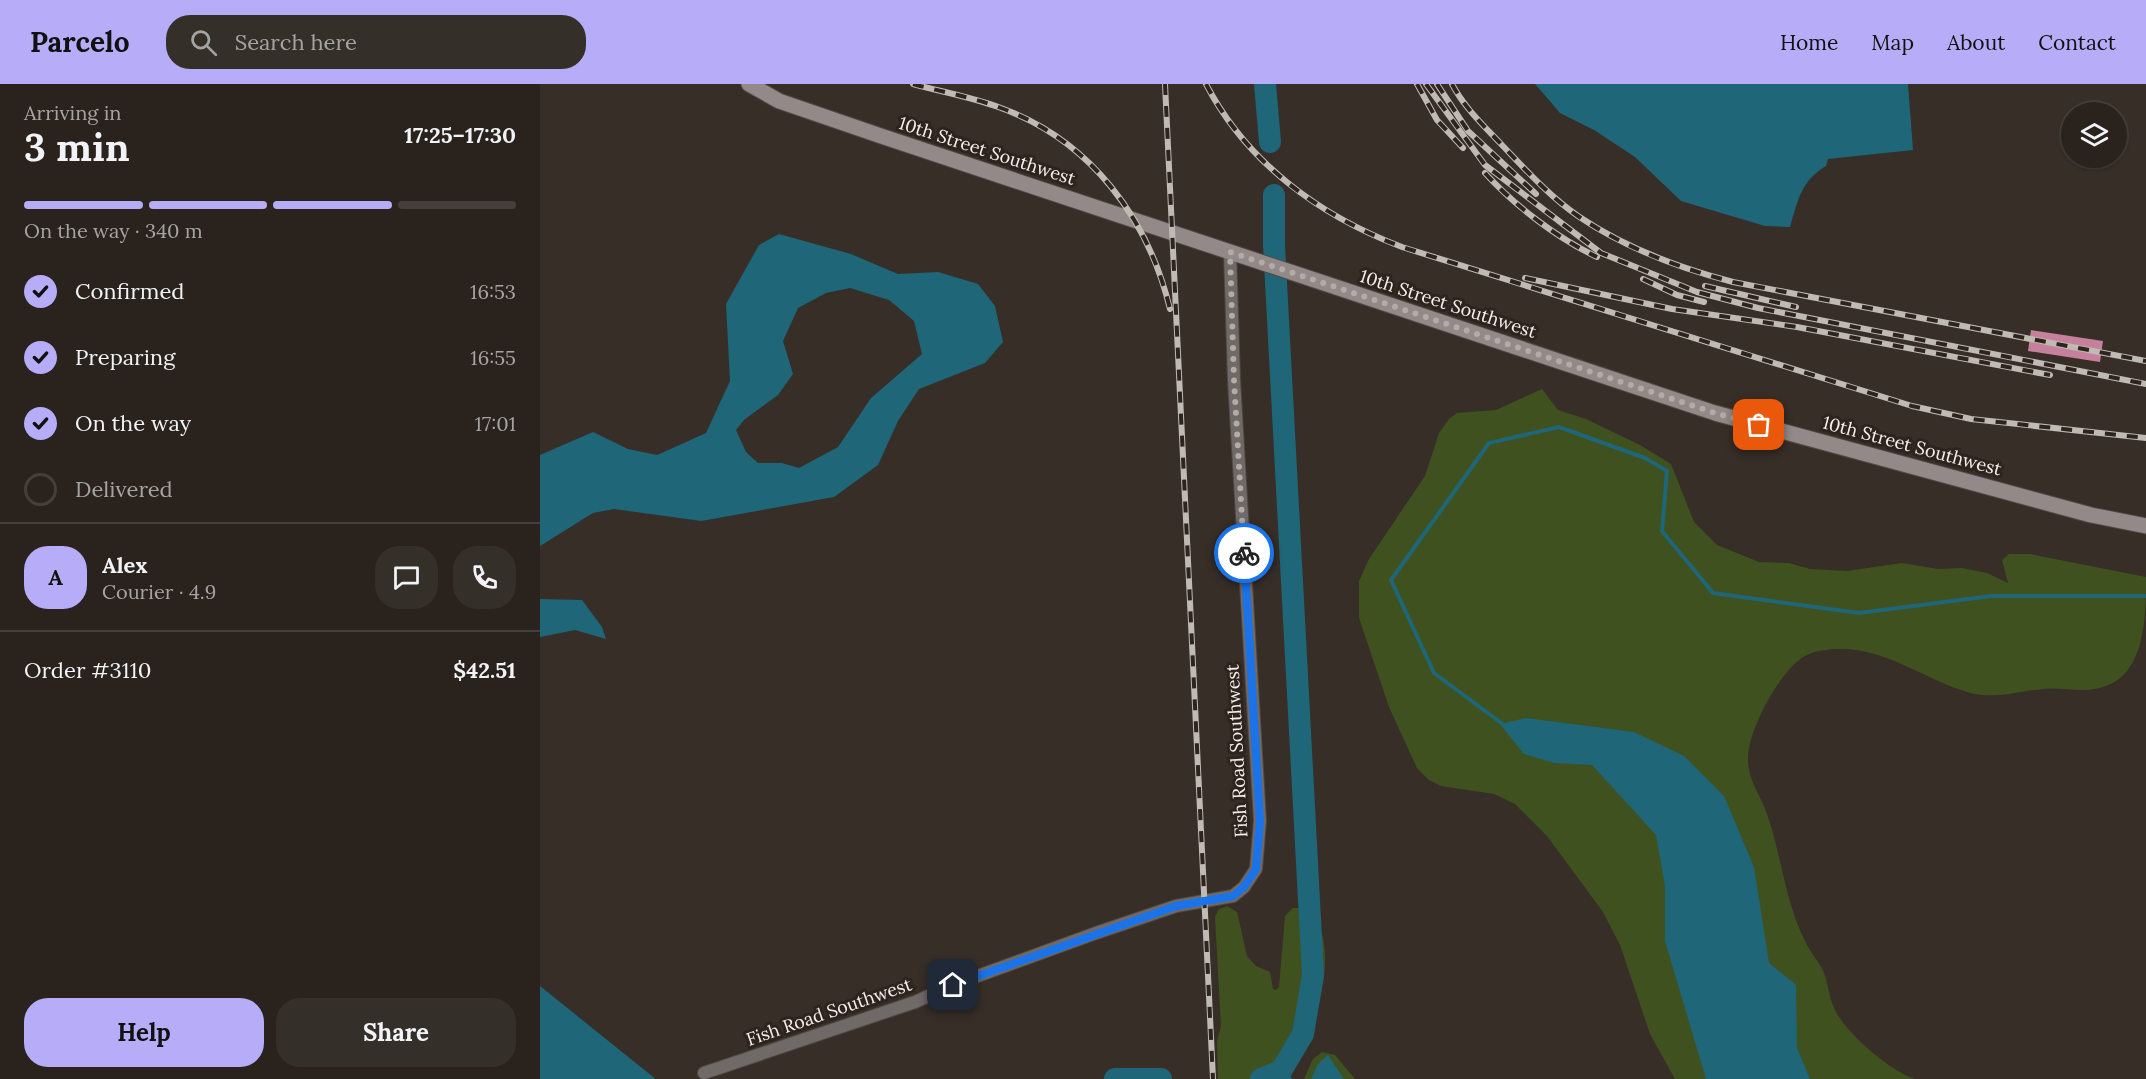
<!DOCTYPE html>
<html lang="en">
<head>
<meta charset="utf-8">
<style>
  :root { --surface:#29221d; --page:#352f2a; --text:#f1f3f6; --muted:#a5a4a4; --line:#453f3b; --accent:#b6acf8 }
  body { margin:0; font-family:Lora,serif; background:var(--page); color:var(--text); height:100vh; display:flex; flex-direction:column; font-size:22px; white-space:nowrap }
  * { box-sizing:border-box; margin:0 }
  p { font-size:20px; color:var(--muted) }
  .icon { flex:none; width:33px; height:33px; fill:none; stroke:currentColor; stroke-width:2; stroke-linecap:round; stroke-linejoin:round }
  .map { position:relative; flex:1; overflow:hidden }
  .details { display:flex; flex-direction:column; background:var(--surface); width:540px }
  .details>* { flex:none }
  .buttons { position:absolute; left:1521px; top:18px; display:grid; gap:12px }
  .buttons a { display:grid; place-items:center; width:66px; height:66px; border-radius:50%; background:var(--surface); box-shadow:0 2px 4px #0004,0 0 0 2px var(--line); font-size:30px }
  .pin { position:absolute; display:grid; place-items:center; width:51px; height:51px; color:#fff; margin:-26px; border-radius:12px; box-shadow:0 3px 9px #0006 }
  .courier { position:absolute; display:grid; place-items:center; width:60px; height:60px; margin:-30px; border:4px solid #1a73e8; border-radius:50%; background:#fff; color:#222; box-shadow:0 2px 8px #0007 }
  .summary em { font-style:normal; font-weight:700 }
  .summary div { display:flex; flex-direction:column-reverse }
  .summary { display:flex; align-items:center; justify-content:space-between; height:102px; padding:0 24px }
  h1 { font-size:39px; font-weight:700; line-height:45px }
  .bar { display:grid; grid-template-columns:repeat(4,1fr); gap:9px 6px; align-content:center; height:72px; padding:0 24px }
  .bar i { height:8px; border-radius:4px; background:var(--line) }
  .bar .selected { background:var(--accent) }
  .bar p { grid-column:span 4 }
  .line { display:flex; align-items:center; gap:15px; padding:0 24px; border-top:2px solid var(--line) }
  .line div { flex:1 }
  .round { display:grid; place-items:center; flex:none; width:63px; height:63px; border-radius:24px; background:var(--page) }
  ol { padding:0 24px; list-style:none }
  li { display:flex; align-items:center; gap:18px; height:66px }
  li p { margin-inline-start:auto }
  li .icon { padding:6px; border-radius:50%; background:var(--accent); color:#111; stroke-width:4 }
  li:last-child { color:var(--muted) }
  li i { width:33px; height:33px; border:3px solid var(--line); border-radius:50% }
  .cta { display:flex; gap:12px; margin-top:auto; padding:12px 24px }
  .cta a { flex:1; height:69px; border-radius:24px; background:var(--accent); color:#111; font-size:24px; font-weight:700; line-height:69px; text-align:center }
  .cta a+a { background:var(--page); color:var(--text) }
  header { display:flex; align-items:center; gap:36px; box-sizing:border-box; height:84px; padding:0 30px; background:var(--accent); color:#111 }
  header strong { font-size:28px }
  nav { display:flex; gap:33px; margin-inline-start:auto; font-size:21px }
  .search { width:420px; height:54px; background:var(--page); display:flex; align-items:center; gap:15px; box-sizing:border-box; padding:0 21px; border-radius:24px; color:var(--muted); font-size:22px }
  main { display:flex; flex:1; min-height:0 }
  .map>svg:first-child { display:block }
</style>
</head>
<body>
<header>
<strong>Parcelo</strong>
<div class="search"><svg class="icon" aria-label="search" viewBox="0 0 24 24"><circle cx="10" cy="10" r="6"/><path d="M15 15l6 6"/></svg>Search here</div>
<nav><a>Home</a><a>Map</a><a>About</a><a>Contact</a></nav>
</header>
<main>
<section class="details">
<div class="summary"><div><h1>3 min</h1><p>Arriving in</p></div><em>17:25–17:30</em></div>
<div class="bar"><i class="selected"></i><i class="selected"></i><i class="selected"></i><i></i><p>On the way · 340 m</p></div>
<ol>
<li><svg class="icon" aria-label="check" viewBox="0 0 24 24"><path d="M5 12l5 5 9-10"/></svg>Confirmed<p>16:53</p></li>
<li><svg class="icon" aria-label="check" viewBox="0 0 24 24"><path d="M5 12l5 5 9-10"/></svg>Preparing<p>16:55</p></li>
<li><svg class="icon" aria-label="check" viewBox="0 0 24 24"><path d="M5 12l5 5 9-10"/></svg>On the way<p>17:01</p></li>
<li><i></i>Delivered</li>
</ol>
<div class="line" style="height:108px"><b class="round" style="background:var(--accent);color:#111">A</b><div><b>Alex</b><p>Courier · 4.9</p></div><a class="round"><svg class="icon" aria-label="chat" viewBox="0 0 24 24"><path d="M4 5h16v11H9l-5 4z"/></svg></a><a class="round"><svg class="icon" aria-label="phone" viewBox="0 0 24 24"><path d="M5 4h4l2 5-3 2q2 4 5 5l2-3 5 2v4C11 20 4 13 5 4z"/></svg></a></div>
<div class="line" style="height:78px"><div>Order #3110</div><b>$42.51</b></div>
<div class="cta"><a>Help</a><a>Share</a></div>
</section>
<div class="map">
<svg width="1606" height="995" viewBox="0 0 1606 995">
  <rect width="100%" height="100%" fill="#372e27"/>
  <g fill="#405120">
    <path d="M1002,305L1018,326L1046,335L1100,361L1131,380L1154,438L1177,461L1219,478L1249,479L1270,485L1307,487L1362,479L1398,485L1422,484L1447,489L1468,499L1462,476L1469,470H1490L1606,493C1606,534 1606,597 1555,605C1538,608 1520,603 1503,605C1473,608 1451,617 1421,606C1380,592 1342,563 1297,565C1288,565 1274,567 1265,572C1240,586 1207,647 1208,676C1208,697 1222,713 1228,733C1244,781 1247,836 1278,878C1289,893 1287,910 1295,926C1307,950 1350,987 1375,995H1135L1110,950L1080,861L1063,828L1007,752L975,720L954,710L901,702L889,696L877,684L849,623L819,534V497L829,475L885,392L899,349L909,335L917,329L956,326Z"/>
    <path d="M687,822L697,828L707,872L716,882L730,888L733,905L736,906L739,903L745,832L753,824H762C766,828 773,831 776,836C795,868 780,922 768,954C762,968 753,981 747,995H678L677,957L681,942L675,833L679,825Z"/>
    <path d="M782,968L795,971L815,995H764L773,975Z"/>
  </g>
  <g fill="#1e6678" fill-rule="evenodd">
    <path d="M995,0H1368L1373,66L1288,75L1286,82C1261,97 1258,116 1250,143L1225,142L1141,117L1095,73L1054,46L1020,29Z"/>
    <path d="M239,150L311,170L358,190L398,188L438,200L455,222L463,258L445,279L379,305L358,337L338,381L294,413L161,437L74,425L53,429L0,462V371L53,348L88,365L117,371L166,349L190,297L186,220L219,161ZM310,204L349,216L374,237L382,270L331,314L298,363L259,384L242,379H218L206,368L196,346L204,336L238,311L253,290L243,257L258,224L286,209Z"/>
    <path d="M0,515L42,516L62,543L66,555L35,546L0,553Z"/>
    <path d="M986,634L1094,648L1144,672L1184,712L1214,783L1229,879L1256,901L1257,964L1270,995H1166L1125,857V802L1116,751L1052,681L1014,679L984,670L960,640Z"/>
    <path d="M0,902L112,992L115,995H0Z"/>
    <path d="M788,971L804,995H771L778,980Z"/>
  </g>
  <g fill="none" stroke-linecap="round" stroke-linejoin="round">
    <g stroke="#1e6678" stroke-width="4">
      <path d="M964,641L894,589L851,496L949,359L1019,343L1105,374L1127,387L1122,447L1173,509L1319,529L1451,512H1606"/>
      <path d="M741,987L750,995"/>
    </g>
    <g stroke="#1e6678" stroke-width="22">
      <path d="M725,0L730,58"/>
      <path d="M575,995H621"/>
      <path d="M721,995L741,987L763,950L773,891L734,161V111"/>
    </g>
  </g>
  <path fill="#c6809c" d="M1491,246L1563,257L1560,278L1488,267Z"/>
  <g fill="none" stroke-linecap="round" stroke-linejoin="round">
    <g stroke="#524942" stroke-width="14">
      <path id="minor" d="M164,989L375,918L413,901L556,849L636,822L693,812L704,803L716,785L720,737L694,296L690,168"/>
    </g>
    <g stroke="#524942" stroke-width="17">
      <path id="secondary" d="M209,0L239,17L341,52L1175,329L1551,431L1606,442"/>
    </g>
    <use href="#minor" stroke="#6f6968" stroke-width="12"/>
    <use href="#secondary" stroke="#938988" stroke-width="15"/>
    <g stroke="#c0bab4" stroke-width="6">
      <g id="rail">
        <path d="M373,0C402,8 432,13 461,24C551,57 608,134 630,225"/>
        <path d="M625,0L673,995"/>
        <path d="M666,0C707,79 780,132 862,163L1372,322L1431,335L1606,354"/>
        <path d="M877,0L897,36L923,64"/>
        <path d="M886,0L945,81L1061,169L1157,208L1218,224L1606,300"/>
        <path d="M897,0L928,47L996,110"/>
        <path d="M912,0C924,23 943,41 961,60C985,85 1009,112 1038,132C1085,164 1139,184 1193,198L1606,277"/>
        <path d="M945,89C975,122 1017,154 1057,173"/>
        <path d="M985,194L1132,225L1257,243L1510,291"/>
        <path d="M1103,195L1137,211L1164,218"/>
        <path d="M1165,202L1256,223"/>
      </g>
    </g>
    <use href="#rail" stroke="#2d241d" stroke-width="4" stroke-dasharray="11" stroke-linecap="butt"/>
  </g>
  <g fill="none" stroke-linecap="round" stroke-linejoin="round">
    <path stroke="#b2aba6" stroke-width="6" stroke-dasharray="0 10.8" d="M704,469L694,296L690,168L1175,329L1219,341"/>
    <path stroke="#1a73e8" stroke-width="8" d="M413,901L636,822L693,812L704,803L716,785L720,737L704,469"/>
  </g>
  <g text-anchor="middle" stroke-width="6" stroke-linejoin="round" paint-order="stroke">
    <g font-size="18" fill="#f5efea" stroke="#2d241d">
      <text transform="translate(447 67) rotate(18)" y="6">10th Street Southwest</text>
      <text transform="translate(908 220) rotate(18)" y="6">10th Street Southwest</text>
      <text transform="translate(1372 362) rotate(15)" y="6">10th Street Southwest</text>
      <text transform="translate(697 667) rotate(-93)" y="6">Fish Road Southwest</text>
      <text transform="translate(289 928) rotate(-19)" y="6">Fish Road Southwest</text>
    </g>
  </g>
</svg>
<div class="buttons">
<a><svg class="icon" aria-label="layers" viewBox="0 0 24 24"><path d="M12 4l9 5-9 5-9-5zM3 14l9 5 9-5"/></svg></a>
</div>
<div class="pin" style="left:1219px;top:341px;background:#ea580c"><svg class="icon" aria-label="bag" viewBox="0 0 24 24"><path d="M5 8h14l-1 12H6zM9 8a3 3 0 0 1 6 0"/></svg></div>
<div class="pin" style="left:413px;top:901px;background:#1f2937"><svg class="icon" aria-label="home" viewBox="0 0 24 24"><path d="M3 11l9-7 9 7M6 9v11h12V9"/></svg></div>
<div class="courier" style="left:704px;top:469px"><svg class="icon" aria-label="bike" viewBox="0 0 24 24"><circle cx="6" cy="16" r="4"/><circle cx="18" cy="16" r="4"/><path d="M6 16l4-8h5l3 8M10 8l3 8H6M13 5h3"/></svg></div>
</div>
</main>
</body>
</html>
